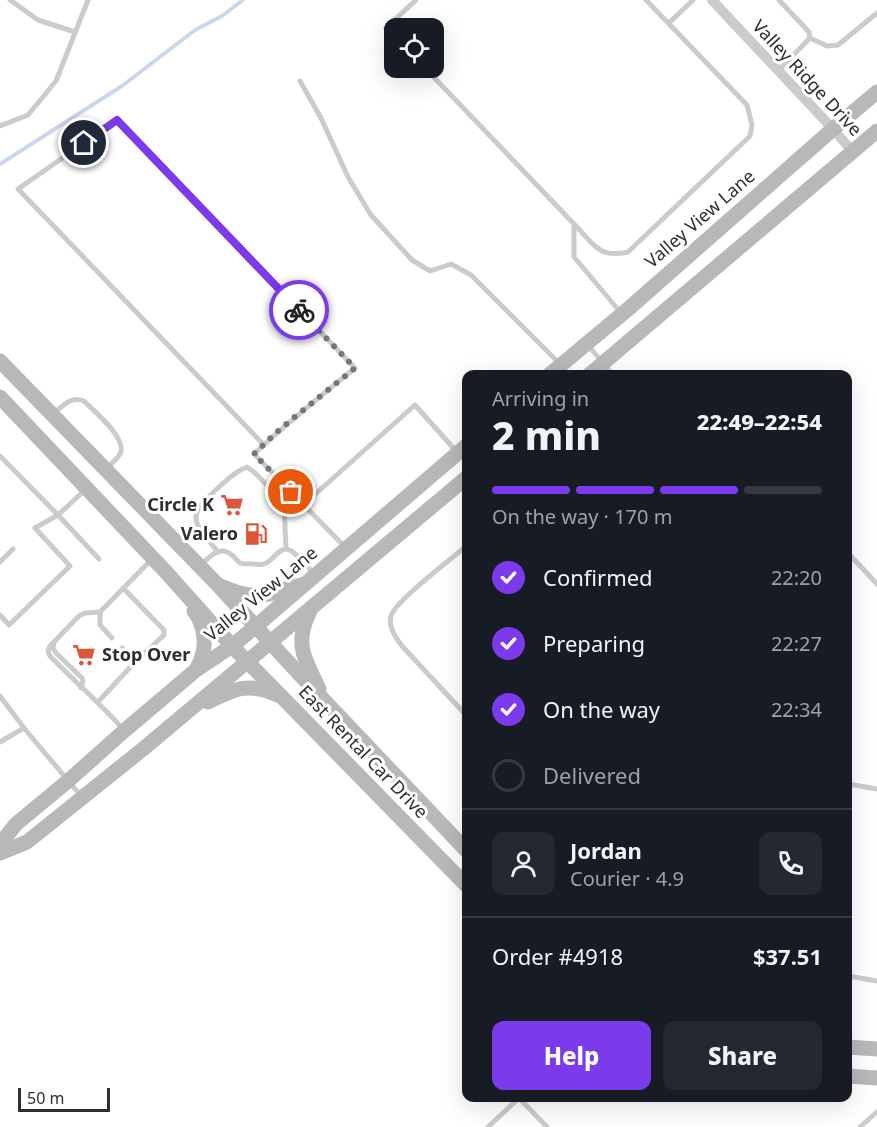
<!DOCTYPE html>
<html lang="en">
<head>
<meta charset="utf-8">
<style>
  :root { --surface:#171b24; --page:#242831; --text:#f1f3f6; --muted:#9ea1a6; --line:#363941; --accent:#7c3aed }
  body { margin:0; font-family:"Noto Sans",sans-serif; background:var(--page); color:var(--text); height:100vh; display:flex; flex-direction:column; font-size:22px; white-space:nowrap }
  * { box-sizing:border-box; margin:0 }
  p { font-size:20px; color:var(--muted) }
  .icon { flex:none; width:33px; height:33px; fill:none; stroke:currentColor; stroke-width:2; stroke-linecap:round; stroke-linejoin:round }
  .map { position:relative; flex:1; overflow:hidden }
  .sheet { position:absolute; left:462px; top:370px; width:390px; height:732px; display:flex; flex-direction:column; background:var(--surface); border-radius:12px; box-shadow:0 6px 24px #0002 }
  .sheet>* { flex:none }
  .buttons { position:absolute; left:384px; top:18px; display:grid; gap:12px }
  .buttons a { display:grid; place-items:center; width:60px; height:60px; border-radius:12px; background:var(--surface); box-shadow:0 6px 24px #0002; font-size:30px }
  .scale { position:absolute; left:18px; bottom:15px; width:92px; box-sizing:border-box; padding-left:6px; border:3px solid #2e2e2e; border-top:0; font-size:16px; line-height:21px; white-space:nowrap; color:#2e2e2e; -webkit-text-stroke:4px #fff; paint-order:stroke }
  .pin { position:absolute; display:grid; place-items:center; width:51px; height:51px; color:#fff; margin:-26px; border:3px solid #fff; border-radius:50%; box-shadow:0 2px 6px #0007 }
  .courier { position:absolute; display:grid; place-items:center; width:60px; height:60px; margin:-30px; border:4px solid #7c3aed; border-radius:50%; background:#fff; color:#222; box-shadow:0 2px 8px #0007 }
  .headline em { font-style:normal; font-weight:800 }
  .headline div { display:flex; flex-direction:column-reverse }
  .headline { display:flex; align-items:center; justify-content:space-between; height:102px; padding:0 30px }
  h1 { font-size:39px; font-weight:800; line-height:45px }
  .bar { display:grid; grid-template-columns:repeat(4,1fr); gap:9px 6px; align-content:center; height:72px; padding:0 30px }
  .bar i { height:8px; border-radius:4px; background:var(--line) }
  .bar .selected { background:var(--accent) }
  .bar p { grid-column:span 4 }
  .line { display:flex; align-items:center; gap:15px; padding:0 30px; border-top:2px solid var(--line) }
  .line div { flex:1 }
  .round { display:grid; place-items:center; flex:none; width:63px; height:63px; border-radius:12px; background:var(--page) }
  ol { padding:0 30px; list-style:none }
  li { display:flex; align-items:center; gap:18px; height:66px }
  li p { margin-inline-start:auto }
  li .icon { padding:6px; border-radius:50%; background:var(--accent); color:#fff; stroke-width:4 }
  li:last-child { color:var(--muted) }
  li i { width:33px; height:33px; border:3px solid var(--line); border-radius:50% }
  .primary-button { display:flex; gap:12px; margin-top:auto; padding:12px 30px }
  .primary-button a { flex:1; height:69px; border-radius:12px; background:var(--accent); color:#fff; font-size:24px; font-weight:800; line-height:69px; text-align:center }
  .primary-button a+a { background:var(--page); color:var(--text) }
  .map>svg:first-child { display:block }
</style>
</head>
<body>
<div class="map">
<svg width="877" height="1127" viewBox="0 0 877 1127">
  <rect width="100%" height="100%" fill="#fff"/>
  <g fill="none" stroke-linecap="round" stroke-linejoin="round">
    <path stroke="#cad6ea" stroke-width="4" d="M0,164L122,86L195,30L222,16L243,0"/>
    <g stroke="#cbcbcb" stroke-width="5">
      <path d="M10,0L38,20L75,32"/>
      <path d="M779,0L809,32L810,38"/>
      <path d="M669,23L693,0"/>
      <path d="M394,36L386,28L416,0"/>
      <path d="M425,68L574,224V257L621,313"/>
      <path d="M779,70L810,38L827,46L838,45L877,13"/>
      <path d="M300,81L321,118L348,177L371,215L412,260L430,271L451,264L471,275L560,364"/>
      <path d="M0,126L28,115L56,81L88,0"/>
      <path d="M574,224C593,243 598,259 628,252L750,136L752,125L747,105L646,0"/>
      <path d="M587,344L613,375"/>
      <path d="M54,413C64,405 71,396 84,401C94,411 128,439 120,454C117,459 111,464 107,468"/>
      <path d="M264,445L18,189L117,120L355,368C321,396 286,424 254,454L345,547"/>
      <path d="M0,456L58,515L85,490"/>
      <path d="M303,505L415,405L456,451"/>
      <path d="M35,528L58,515L99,559"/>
      <path d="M466,546C452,559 395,601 391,616C388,627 396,638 402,646L466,715"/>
      <path d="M218,552C191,519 186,517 219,487C228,479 236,471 247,467L254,472L284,503L286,549"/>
      <path d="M848,553L877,584"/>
      <path d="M0,562L13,549"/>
      <path d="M201,565C208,558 219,546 229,553C233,555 236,560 240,563C244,565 249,563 254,564C256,564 261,565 263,564C272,563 277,549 286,549C294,549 308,568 314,574"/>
      <path d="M100,612V625L112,638"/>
      <path d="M0,615L9,625L70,566L35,528"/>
      <path d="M54,642L53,648L56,653L82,678L83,681L81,688"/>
      <path d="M122,648L135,662"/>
      <path d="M0,696L24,728L81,796"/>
      <path d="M98,702L135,662L164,635V630L123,588"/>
      <path d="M123,729C100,703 74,681 50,656L48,651L50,646L79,616L85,613L100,612L152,559"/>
      <path d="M0,742L24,728"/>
      <path d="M848,784L877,789"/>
      <path d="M848,976L877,981"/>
      <path d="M519,1098L547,1127"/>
      <path d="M488,1127L519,1098"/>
      <path d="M860,1127L877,1112"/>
    </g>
    <path stroke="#cbcbcb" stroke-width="10" d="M712,0L833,129L853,152"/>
    <g stroke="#b8b8b8" stroke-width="15">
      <path d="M0,361L216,583L301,676L466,850"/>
      <path d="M549,375L627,310L833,129L877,92"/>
      <path d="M589,375L877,131"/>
      <path d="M0,397L166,572L232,646L466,885"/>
      <path d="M221,586C237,593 252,598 269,594C280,592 290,587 302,585"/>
      <path d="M194,611C203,623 207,641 202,656C201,661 198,666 196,670"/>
      <path d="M310,611C293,645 305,658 319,689"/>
      <path d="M208,702C236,688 248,682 278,695"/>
      <path d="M0,844L16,824L68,781L124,731L196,670L232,646L255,627L466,446"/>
      <path d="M0,853L27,842L143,749L466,478"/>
      <path d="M848,1047L877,1049"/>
      <path d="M848,1076L877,1078"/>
    </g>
  </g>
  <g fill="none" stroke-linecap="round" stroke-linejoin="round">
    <path stroke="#777" stroke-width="6" stroke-dasharray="0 10.8" d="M291,492L254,454L280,429L355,368L299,310"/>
    <path stroke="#7c3aed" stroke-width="8" d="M84,143L117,120L299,310"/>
  </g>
  <defs>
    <g id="supermarket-bare" transform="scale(1.8)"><path d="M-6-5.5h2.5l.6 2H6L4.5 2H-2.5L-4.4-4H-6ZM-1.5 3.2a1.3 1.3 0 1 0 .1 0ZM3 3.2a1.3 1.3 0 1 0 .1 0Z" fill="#db563b" stroke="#fff" stroke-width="2.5" paint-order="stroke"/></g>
    <g id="fuel-bare" transform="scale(1.8)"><path d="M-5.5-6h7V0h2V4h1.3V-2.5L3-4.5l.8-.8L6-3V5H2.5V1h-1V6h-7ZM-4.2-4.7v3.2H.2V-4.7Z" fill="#db563b" stroke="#fff" stroke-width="2.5" paint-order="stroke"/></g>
  </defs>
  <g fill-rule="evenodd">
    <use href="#supermarket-bare" x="232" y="505"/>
    <use href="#fuel-bare" x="256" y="534"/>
    <use href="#supermarket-bare" x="84" y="655"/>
  </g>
  <g text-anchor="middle" stroke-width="6" stroke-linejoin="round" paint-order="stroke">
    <g font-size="18" fill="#2e2e2e" stroke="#fff">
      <text transform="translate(807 78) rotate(47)" y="6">Valley Ridge Drive</text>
      <text transform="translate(700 219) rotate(-41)" y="6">Valley View Lane</text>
      <text transform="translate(261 594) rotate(-39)" y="6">Valley View Lane</text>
      <text transform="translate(363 752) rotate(46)" y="6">East Rental Car Drive</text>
    </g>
    <g font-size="18" font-weight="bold" fill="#2e2e2e" stroke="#fff" text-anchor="end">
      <text x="214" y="511">Circle K</text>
      <text x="238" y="540">Valero</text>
      <text x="102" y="661" text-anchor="start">Stop Over</text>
    </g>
  </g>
</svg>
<div class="buttons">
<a><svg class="icon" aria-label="locate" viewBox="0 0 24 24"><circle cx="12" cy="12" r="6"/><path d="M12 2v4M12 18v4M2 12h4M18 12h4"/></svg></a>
</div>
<div class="scale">50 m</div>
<div class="pin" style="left:291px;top:492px;background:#ea580c"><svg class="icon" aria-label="bag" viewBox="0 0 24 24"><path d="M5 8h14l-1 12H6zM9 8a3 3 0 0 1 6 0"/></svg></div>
<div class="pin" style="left:84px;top:143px;background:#1f2937"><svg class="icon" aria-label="home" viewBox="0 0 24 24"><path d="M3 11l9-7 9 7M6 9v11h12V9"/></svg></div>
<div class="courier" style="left:299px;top:310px"><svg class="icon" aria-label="bike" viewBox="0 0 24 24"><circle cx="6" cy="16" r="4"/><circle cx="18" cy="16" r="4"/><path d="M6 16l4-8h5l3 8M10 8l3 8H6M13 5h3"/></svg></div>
<section class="sheet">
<div class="headline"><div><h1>2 min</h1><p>Arriving in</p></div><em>22:49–22:54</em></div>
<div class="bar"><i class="selected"></i><i class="selected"></i><i class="selected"></i><i></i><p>On the way · 170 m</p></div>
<ol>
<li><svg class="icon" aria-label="check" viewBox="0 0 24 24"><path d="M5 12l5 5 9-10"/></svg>Confirmed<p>22:20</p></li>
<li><svg class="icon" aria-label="check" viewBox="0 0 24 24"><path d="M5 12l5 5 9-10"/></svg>Preparing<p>22:27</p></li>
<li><svg class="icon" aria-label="check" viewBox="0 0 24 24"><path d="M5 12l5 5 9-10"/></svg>On the way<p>22:34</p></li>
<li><i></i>Delivered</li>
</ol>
<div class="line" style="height:108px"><a class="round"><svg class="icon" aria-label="person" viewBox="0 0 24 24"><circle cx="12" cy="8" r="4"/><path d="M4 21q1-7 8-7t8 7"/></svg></a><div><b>Jordan</b><p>Courier · 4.9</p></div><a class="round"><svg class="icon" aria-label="phone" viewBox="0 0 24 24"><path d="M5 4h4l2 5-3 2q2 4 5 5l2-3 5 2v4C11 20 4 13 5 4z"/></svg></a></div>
<div class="line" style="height:78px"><div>Order #4918</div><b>$37.51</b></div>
<div class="primary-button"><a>Help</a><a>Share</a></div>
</section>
</div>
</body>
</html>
